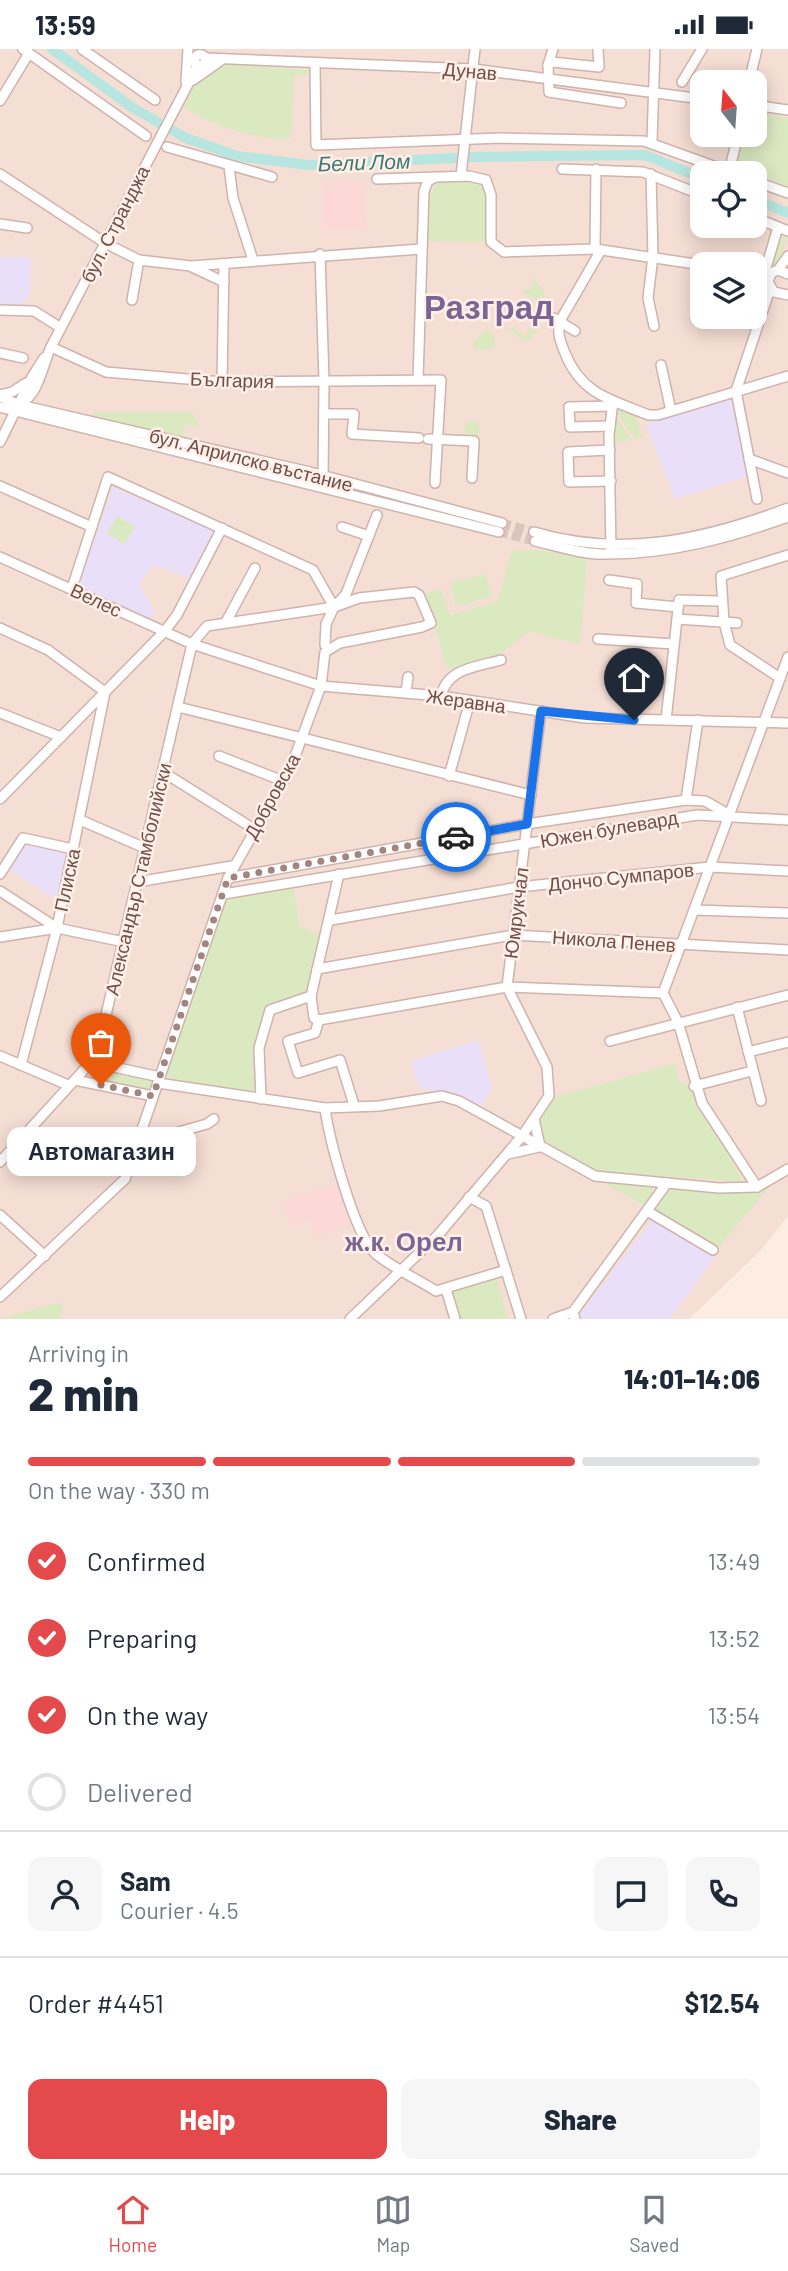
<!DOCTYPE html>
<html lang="en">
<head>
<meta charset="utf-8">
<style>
  :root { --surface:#fff; --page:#f6f6f7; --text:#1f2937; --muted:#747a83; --line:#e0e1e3; --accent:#e4494b }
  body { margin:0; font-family:Barlow,sans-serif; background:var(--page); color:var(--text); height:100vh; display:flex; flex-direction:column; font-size:26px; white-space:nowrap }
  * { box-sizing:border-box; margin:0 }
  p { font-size:23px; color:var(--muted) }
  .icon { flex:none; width:38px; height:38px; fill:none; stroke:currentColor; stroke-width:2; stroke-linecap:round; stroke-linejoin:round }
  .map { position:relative; height:1270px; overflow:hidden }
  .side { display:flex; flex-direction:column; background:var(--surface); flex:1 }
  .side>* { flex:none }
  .needle { width:46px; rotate:343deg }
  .tools { position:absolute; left:690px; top:21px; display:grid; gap:14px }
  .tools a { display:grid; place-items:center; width:77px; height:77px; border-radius:14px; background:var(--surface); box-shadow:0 4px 18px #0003; font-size:35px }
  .pin { position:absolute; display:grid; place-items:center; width:60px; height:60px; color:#fff; margin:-72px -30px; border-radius:50% 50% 50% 0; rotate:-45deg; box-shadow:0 0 7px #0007 }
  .pin .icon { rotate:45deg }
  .courier { position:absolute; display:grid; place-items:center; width:70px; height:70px; margin:-35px; border:5px solid #1a73e8; border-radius:50%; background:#fff; color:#222; box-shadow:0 2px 9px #0007 }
  .bubble { position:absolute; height:49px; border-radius:14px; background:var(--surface); box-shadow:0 4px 18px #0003; font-size:23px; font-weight:800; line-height:49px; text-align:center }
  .headline em { font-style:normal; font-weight:800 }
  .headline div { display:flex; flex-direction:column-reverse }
  .headline { display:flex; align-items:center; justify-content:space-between; height:119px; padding:0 28px }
  h1 { font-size:46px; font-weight:800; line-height:52px }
  .bar { display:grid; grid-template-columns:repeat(4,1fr); gap:10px 7px; align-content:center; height:84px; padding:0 28px }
  .bar i { height:9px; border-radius:5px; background:var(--line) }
  .bar .selected { background:var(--accent) }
  .bar p { grid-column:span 4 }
  .line { display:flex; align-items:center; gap:18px; padding:0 28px; border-top:2px solid var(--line) }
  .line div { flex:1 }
  .round { display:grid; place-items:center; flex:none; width:74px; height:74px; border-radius:14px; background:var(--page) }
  ol { padding:0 28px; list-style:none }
  li { display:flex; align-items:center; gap:21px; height:77px }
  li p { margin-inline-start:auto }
  li .icon { padding:7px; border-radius:50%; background:var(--accent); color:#fff; stroke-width:4 }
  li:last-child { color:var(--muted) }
  li i { width:38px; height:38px; border:4px solid var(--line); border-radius:50% }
  .cta { display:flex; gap:14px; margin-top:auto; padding:14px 28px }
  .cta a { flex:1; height:80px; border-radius:14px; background:var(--accent); color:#fff; font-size:28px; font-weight:800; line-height:80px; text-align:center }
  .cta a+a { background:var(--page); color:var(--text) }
  .status { display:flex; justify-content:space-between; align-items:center; height:49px; padding:0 35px; background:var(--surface); direction:ltr }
  .status svg { height:19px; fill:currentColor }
  .menu { display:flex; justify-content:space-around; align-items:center; height:98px; border-top:2px solid var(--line); background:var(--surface); font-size:19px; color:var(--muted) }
  .menu a { display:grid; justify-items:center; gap:4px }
  .menu .selected { color:var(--accent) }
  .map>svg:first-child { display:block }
</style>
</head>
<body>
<div class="status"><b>13:59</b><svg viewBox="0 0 49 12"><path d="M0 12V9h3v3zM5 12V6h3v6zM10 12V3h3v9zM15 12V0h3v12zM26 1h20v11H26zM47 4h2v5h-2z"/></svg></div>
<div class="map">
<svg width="788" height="1270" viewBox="0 0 788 1270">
  <rect width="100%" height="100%" fill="#fcece2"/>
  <path fill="#f5ded4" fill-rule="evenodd" d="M0,0H788V1167L761,1201L689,1270H0ZM702,33H754V86H702ZM702,124H754V177H702ZM702,215H754V268H702Z"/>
  <g fill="#fcd8d6">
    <path d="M365,132L366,181H322V133Z"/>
    <path d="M338,1134L350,1176L315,1187L309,1170L291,1176L284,1152Z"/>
  </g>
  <g fill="#e9dff8">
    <path d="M0,208L31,209L30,244L25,253L16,257L0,255Z"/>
    <path d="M731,349L749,427L675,450L646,375Z"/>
    <path d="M113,438L216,482L193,531L154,516L139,535L155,563L149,572L78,537Z"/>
    <path d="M25,792L67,803L57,851L10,821Z"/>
    <path d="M478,991L492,1039L480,1058L450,1044L419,1039L411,1012Z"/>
    <path d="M652,1171L715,1208L669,1270H582L580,1265Z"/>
  </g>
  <g fill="#dbe9c1">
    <path d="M224,14L308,21V27L295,26L294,29L291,88C269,96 202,73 184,58L197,30Z"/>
    <path d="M754,64L788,69V137L734,117L741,86H754Z"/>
    <path d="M445,131C461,131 478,128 487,144L485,193L428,192C429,173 422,137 445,131Z"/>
    <path d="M780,185L788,187L778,216L770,220Z"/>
    <path d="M532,228L545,243L542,255L520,241L532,240Z"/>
    <path d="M523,259L538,269L540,275L530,291L524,292L508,280L513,279L525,287L536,270Z"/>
    <path d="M485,281L494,286V300H474L473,296Z"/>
    <path d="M618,359L633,360L643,388L635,390L616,363Z"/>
    <path d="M94,363H192L200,378L185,375L183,387L94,367Z"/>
    <path d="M36,365L297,425V427L36,366Z"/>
    <path d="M615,367L632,391L612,393Z"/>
    <circle cx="472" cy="380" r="8"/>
    <path d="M339,435L498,477V478Z"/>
    <path d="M118,467L135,478L124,495L107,484Z"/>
    <path d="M536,501L587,509L580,595L529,582L495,609L447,620L434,573L422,545L441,540L450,567L498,552L512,502Z"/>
    <path d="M485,525L492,547L456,558L450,534Z"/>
    <path d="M293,837L299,877L323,888L308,944L267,957L255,998L256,1044L226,1043L172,1032L166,1022L227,847Z"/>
    <path d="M675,1015L679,1033L691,1038L744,1133L597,1122L542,1090L538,1075L554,1048Z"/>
    <path d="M100,1017L154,1027L148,1043L89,1032Z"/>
    <path d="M600,1131L651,1136L654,1147L645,1157Z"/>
    <path d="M774,1133L718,1199L655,1161L665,1145L675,1138L744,1143Z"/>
    <path d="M496,1228L508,1270H459L450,1242Z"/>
    <path d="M56,1254L63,1255L60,1270H0Z"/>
  </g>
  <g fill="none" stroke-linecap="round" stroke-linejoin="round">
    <g stroke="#b7e5e0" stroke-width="10">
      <path d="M52,0L133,59L186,89L237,107L308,116L473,108L645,106L702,129"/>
      <path d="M754,150L788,164"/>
    </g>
    <g stroke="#dac4bc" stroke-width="9" stroke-dasharray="9 4.5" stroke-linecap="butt">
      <path d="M502,474L534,483"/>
      <path d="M499,483L535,492"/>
    </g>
    <g stroke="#cfb3ac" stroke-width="12">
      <g id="minor">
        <path d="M23,0L146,87"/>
        <path d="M82,0L155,51"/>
        <path d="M553,0L548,16L549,43L621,54"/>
        <circle cx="200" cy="11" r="5.5"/>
        <path d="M205,9L473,20L702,50"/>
        <path d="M315,14L316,96L501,89L644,92L733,124"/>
        <path d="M548,16L552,13L599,18L598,0"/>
        <path d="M193,31L220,12"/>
        <path d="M186,33L188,0"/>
        <path d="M682,33L702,0"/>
        <path d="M749,33L757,0"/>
        <path d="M0,52L29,4"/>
        <path d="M754,56L788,61"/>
        <path d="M652,92L655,0"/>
        <path d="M167,98L272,128"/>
        <path d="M229,118L233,149L253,211"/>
        <path d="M562,120L643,123L702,146"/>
        <path d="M729,123L738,86"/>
        <path d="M0,125L105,194L139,211L191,217L421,200"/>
        <path d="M651,125L653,207L648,249L654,277"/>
        <path d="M461,127L475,0"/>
        <path d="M377,130L469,127L486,131L491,146V193L504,203L595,200L702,216"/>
        <path d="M754,132L788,144"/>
        <path d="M754,168L788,182"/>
        <path d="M0,175L27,179"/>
        <path d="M595,200L596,120"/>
        <path d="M601,201L560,272C557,284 560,292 565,304C581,345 611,351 649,366H658L788,327"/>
        <path d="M320,205L324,331L323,431"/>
        <path d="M788,207L778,221L771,224L768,233L774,243L788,246"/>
        <path d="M192,218L224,233"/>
        <path d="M766,219L778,178"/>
        <path d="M778,221L788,225"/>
        <path d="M754,224L770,226"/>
        <path d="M132,251L139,211"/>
        <path d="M0,261L34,262L61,279"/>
        <path d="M554,269L575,282"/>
        <path d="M51,298L106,323L222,333L441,331L435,434"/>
        <path d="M0,304L23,309"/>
        <path d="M661,316L671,362"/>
        <path d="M418,331L424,142L428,132L435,128"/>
        <path d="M222,333L224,215"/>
        <path d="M0,346L12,343L26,334"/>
        <path d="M0,348L20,356L310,423L502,474"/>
        <path d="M22,353C39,345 43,314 51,298L198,16"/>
        <path d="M0,358L499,483"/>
        <path d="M324,365H354L352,385L419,389"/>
        <path d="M610,377L570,378L569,358L613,357"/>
        <path d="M428,390L474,392L472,429"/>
        <path d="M0,393L32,328L44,309"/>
        <path d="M610,401L568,403L569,433L611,432"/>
        <path d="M749,410L788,424"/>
        <path d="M0,437L92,478"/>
        <path d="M757,450L736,342L770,240"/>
        <path d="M342,478L369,487"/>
        <path d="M534,483C621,509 704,491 788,459"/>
        <path d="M535,492C557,497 580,505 603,505C667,506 729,489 788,468"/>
        <path d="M611,503L609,386L613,352"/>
        <path d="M0,508L192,595L321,637L441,647L585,669L788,674"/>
        <path d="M609,531L637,535L636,554L678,558"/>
        <path d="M72,539L108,428L313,521L334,558"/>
        <path d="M677,570L737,574"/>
        <path d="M226,573L255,519"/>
        <path d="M0,579L48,601L105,643L57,879L21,1016"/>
        <path d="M598,590L674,595"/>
        <path d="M325,596L326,575L334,558L346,545L377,466"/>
        <path d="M780,629L730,596L724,573L721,527L788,506"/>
        <path d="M406,643L408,628"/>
        <path d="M441,647C447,619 477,618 501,611"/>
        <path d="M178,658L531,746"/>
        <path d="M0,664L61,688"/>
        <path d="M666,671L679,551L716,552"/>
        <path d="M219,707L283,732"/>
        <path d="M163,723L254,780"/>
        <path d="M449,727L470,652"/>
        <path d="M0,750L164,583L177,566L222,479"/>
        <path d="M686,751L698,671"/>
        <path d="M80,771L145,799"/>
        <path d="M0,825L23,789L73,800"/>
        <path d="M339,825L311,947L314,969L319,971L315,984L288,992L298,1024L340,1011L354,1056"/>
        <path d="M228,829L527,775L686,751L705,752L728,765"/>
        <path d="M137,833L232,817"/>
        <path d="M0,842L57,879"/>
        <path d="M224,845L697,766L788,771"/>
        <path d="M694,861L788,864"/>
        <path d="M331,871L519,838L710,818L788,822"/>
        <path d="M0,888L57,879L124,893"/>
        <path d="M317,920L513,886L788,901"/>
        <path d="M663,944L788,608"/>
        <path d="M663,944L678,973L702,1054L757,1138"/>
        <path d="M737,958L761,1052"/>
        <path d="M319,971L507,938L663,944"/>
        <path d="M610,992L788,946"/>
        <path d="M748,1003L788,993"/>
        <path d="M0,1007L68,1036"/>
        <path d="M91,1013L160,1028"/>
        <path d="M75,1031L153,1047"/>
        <path d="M158,1034L325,1059L379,1057L442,1047L459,1052L595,1127L719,1139L757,1138L788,1120"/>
        <path d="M694,1037L752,1022"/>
        <path d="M261,1050L259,999L270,961L311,947"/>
        <path d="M325,1059C329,1089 354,1186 376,1205C393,1219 417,1230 436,1242L506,1221"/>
        <path d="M534,1070L540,1097"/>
        <path d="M136,1095L207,1075L214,1070"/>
        <path d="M508,1105L539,1098"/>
        <path d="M0,1113L91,1013L99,996L192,595L207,577L334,558L359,549L414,543L419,546L431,574L422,578L340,594L325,603L321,637L291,718L228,829L125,1130L0,1248"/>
        <path d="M469,1148L486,1157L521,1270"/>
        <path d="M647,1162L713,1201"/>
        <path d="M0,1166L45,1207"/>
        <path d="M446,1240L455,1270"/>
        <path d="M350,1270L438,1186L522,1087L549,1047L547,1018L507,938L541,662"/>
        <path d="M553,1270L573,1263"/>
        <path d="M575,1270L573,1263L667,1134"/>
      </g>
    </g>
    <use href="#minor" stroke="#fff" stroke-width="9"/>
  </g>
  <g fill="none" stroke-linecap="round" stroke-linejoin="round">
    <path stroke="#a3857f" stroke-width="7" stroke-dasharray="0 12.6" d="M101,1036L153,1047L228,829L456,788"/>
    <path stroke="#1a73e8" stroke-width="9" d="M456,788L527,775L541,662L634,671"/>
  </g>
  <g text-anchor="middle" stroke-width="5" stroke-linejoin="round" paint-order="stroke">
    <g font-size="19" fill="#734e49" stroke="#fff0e8">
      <text transform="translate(470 22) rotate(5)" y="7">Дунав</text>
      <text transform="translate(115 175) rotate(-63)" y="7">бул. Странджа</text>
      <text transform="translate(232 331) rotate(2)" y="7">България</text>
      <text transform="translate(251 411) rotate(14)" y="7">бул. Априлско въстание</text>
      <text transform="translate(96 551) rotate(25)" y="7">Велес</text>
      <text transform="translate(466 652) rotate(8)" y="7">Жеравна</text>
      <text transform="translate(272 747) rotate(-61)" y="7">Добровска</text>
      <text transform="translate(609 780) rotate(-10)" y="7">Южен булевард</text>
      <text transform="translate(621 828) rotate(-6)" y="7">Дончо Сумпаров</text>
      <text transform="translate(138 830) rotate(-77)" y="7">Александър Стамболийски</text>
      <text transform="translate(67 831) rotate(-78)" y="7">Плиска</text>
      <text transform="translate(516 864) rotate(-83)" y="7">Юмрукчал</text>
      <text transform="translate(614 892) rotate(4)" y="7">Никола Пенев</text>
    </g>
    <g font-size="21" font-style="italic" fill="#3d7874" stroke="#fff0e8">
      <text transform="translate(364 114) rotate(-2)" y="7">Бели Лом</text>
    </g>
    <g font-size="26" font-weight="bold" fill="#7a6596" stroke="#fff0e8">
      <text x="404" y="1202">ж.к. Орел</text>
    </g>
    <g font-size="33" font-weight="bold" fill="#7a6596" stroke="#fff0e8">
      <text x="489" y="270">Разград</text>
    </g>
  </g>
</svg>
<div class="tools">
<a><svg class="needle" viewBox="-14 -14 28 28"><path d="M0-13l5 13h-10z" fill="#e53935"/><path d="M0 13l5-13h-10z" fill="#747a83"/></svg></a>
<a><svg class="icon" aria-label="locate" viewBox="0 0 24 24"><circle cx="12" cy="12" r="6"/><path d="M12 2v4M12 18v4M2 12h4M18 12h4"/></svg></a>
<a><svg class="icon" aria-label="layers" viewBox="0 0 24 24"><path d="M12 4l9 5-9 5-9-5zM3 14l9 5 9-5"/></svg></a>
</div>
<div class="pin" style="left:101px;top:1036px;background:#ea580c"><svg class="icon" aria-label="bag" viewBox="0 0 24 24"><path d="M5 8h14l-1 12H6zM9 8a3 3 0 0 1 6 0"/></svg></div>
<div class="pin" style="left:634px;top:671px;background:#1f2937"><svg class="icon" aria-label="home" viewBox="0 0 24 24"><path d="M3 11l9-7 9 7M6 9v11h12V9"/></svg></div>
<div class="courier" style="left:456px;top:788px"><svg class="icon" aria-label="car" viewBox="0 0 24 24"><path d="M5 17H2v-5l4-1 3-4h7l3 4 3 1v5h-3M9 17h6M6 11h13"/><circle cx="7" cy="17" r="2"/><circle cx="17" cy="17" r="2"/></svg></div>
<div class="bubble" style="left:7px;top:1078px;width:189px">Автомагазин</div>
</div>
<section class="side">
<div class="headline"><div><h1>2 min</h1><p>Arriving in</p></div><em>14:01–14:06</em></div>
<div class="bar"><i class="selected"></i><i class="selected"></i><i class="selected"></i><i></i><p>On the way · 330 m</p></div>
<ol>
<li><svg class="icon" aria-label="check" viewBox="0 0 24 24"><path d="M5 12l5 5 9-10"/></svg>Confirmed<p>13:49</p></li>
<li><svg class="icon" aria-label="check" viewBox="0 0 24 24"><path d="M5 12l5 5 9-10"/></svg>Preparing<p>13:52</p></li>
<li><svg class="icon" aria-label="check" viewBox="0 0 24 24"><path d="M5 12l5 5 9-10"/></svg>On the way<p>13:54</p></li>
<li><i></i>Delivered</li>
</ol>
<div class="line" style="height:126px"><a class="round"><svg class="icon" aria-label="person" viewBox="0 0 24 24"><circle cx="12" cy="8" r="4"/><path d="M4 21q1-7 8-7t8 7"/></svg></a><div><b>Sam</b><p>Courier · 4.5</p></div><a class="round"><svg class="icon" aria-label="chat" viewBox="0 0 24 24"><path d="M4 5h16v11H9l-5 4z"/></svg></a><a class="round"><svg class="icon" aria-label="phone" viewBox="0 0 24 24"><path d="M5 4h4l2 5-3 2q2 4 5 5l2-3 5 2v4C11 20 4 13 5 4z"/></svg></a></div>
<div class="line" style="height:91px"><div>Order #4451</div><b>$12.54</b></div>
<div class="cta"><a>Help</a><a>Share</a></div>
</section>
<nav class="menu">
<a class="selected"><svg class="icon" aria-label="home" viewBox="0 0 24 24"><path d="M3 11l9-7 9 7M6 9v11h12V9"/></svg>Home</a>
<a><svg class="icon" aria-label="map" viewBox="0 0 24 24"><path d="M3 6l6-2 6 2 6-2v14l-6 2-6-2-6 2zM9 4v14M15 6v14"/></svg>Map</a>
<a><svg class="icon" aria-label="saved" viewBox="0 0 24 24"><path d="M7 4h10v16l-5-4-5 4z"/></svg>Saved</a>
</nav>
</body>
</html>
